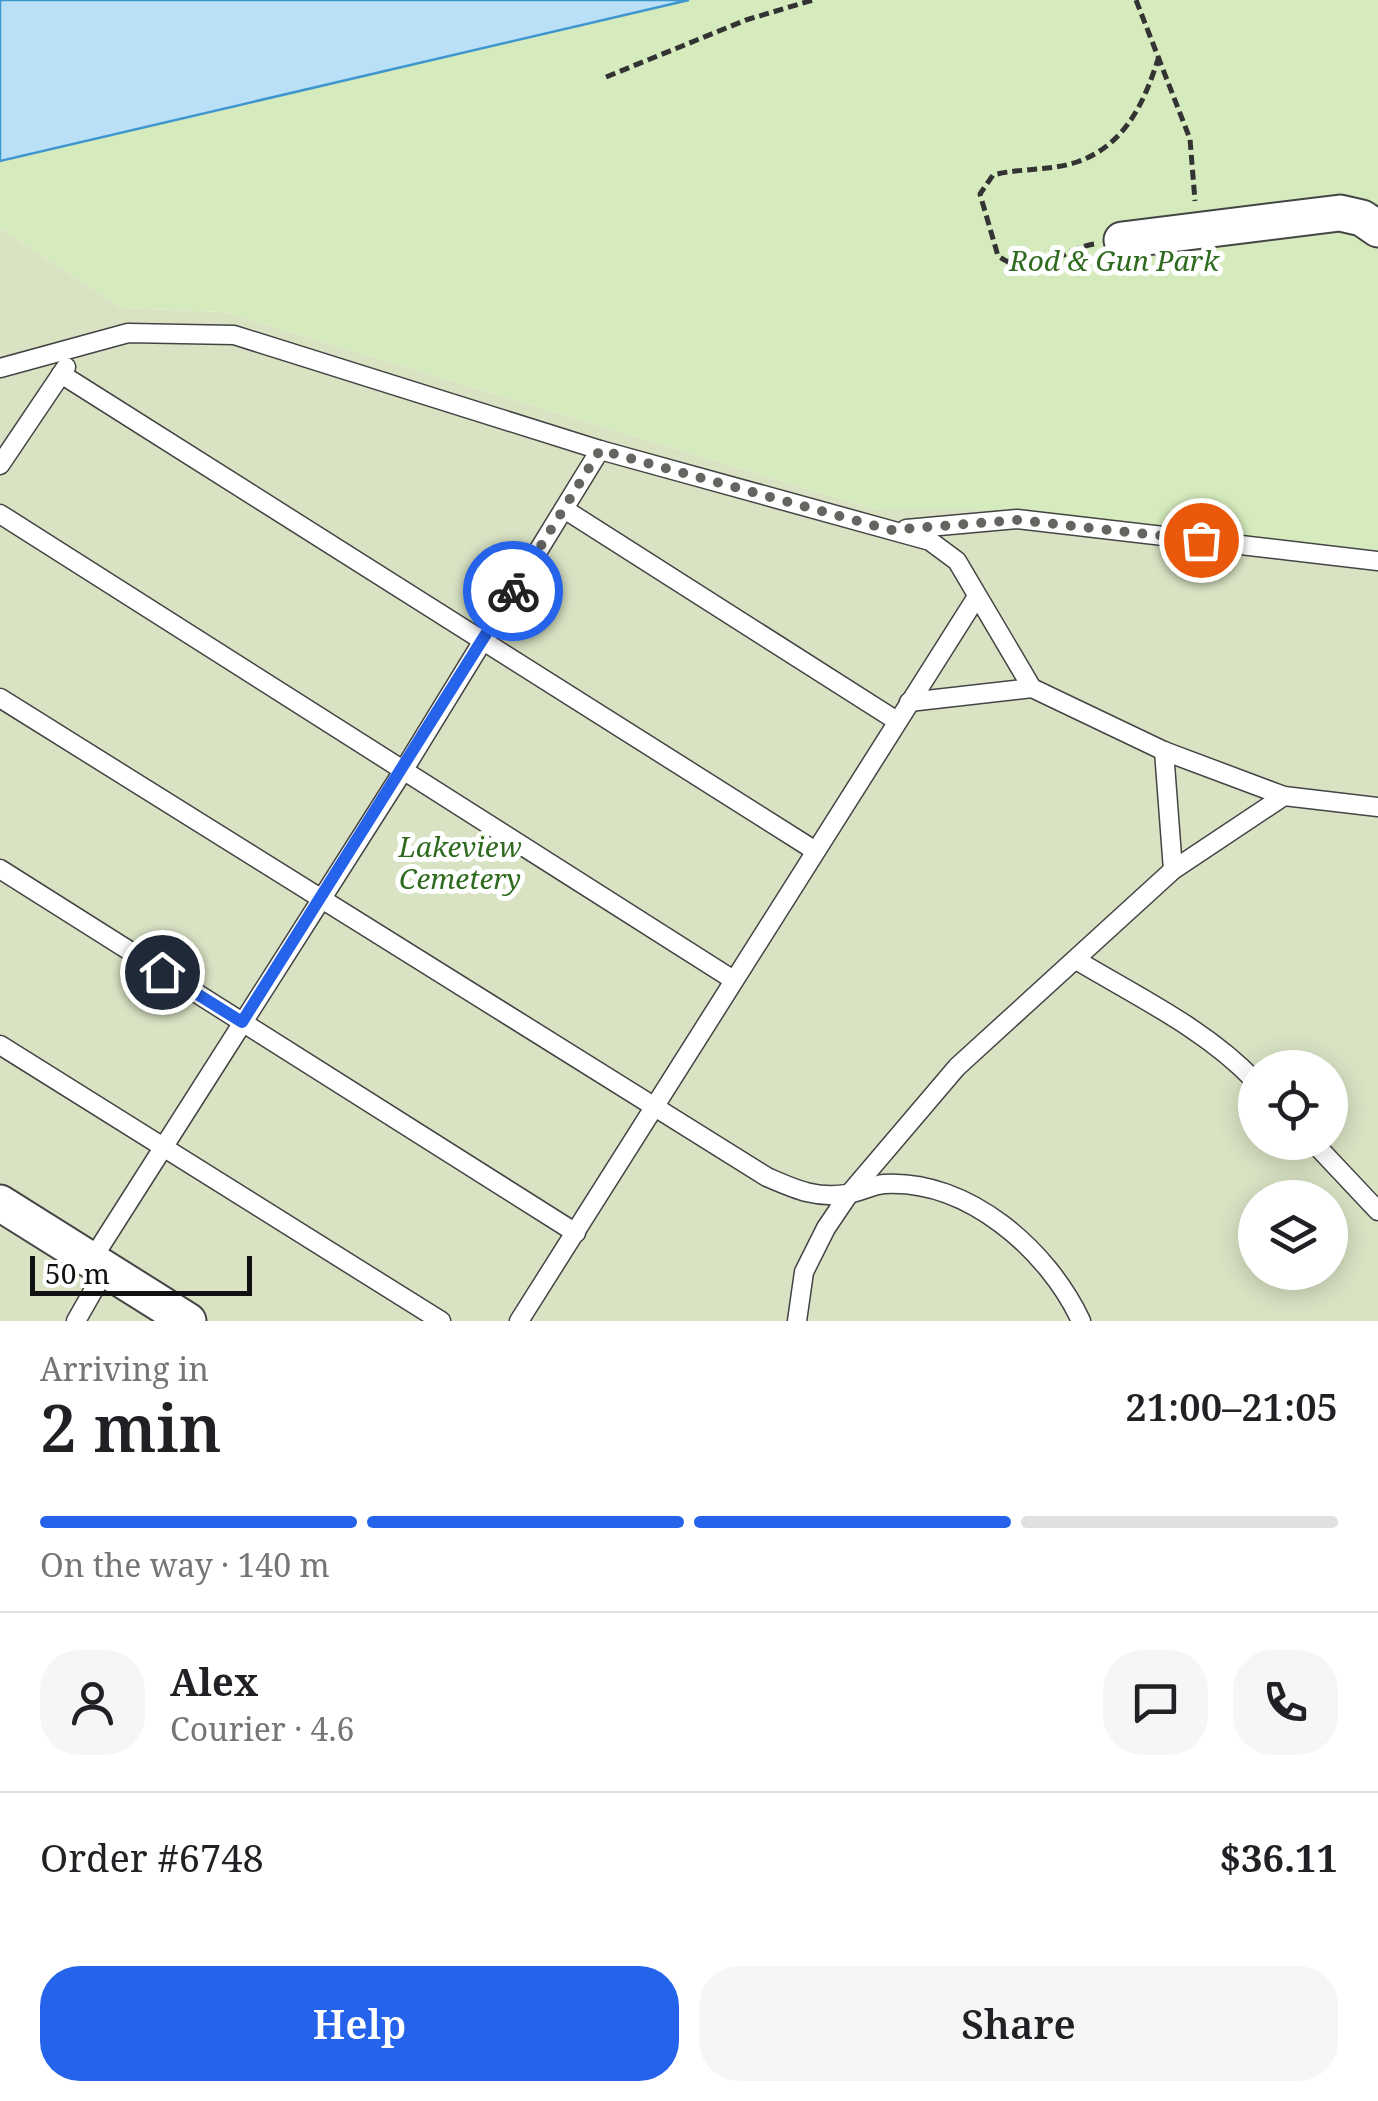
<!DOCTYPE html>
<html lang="en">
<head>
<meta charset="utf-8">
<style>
  :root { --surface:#fff; --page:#f6f6f6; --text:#202124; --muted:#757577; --line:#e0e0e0; --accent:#2563eb }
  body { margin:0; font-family:"Noto Serif",serif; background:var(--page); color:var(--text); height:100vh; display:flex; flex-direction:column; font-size:38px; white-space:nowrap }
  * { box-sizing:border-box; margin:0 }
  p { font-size:32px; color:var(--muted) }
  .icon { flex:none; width:55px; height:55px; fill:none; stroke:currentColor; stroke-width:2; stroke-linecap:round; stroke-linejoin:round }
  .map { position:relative; height:1321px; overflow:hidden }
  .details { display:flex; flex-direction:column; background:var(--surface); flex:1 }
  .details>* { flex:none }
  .fabs { position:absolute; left:1238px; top:1050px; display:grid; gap:20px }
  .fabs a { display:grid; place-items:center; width:110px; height:110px; border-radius:50%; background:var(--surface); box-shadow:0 5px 25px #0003; font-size:50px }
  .scale { position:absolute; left:30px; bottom:25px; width:222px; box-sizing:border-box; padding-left:10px; border:5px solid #111; border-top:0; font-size:28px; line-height:35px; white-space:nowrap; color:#111; -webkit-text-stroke:8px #fff; paint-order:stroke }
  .pin { position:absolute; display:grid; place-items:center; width:85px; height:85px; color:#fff; margin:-42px; border:5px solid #fff; border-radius:50%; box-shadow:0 2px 10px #0007 }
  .courier { position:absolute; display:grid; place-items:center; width:100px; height:100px; margin:-50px; border:8px solid #2563eb; border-radius:50%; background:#fff; color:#222; box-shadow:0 2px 12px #0007 }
  .summary em { font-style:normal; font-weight:600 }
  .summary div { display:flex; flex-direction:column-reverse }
  .summary { display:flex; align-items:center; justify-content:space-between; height:170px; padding:0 40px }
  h1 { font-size:65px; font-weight:600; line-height:75px }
  .bar { display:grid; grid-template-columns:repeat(4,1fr); gap:15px 10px; align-content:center; height:120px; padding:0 40px }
  .bar i { height:12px; border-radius:8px; background:var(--line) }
  .bar .current { background:var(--accent) }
  .bar p { grid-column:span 4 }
  .line { display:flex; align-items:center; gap:25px; padding:0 40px; border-top:2px solid var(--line) }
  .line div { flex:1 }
  .round { display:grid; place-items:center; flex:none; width:105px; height:105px; border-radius:40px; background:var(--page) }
  .action { display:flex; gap:20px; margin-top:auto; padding:20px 40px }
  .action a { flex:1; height:115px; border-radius:40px; background:var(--accent); color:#fff; font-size:40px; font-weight:600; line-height:115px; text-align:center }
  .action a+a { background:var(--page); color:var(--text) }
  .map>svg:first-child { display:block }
</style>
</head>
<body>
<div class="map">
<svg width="1378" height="1321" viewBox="0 0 1378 1321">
  <rect width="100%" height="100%" fill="#fffdf5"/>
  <path fill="#d5ebbd" d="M689,0H1378V553L1017,510H877L224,312L121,308L0,228V161Z"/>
  <path fill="#d9e3c4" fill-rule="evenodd" d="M0,228L121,308L224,312L877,510H1017L1378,553V1321H0ZM1255,1068H1330V1142H1255ZM1255,1198H1330V1272H1255Z"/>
  <path fill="#b9e0f7" stroke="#3f96cf" stroke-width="2.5" d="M0,0H689L0,161Z"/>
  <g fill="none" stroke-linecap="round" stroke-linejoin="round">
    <g stroke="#444" stroke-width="21">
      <g id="service">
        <path d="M0,368L128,333L234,335L600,450L930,541L957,561L1032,688L1164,751L1284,796L1378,807"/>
        <path d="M61,374L814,850"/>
        <path d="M0,465L66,367"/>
        <path d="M564,509L897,721"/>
        <path d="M0,514L732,979"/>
        <path d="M906,529L1017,519L1378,561"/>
        <path d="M0,698L767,1177C795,1189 816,1199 847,1194C860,1192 872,1185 884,1184C968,1179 1048,1250 1081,1321"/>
        <path d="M909,702L1032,688"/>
        <path d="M1164,751L1173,870"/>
        <path d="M0,869L576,1233"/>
        <path d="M1078,961C1138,997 1207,1030 1255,1081"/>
        <path d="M0,1045L441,1321"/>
        <path d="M1313,1142L1378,1211"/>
        <path d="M91,1261L403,771L600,450"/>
        <path d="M76,1321L105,1270"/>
        <path d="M519,1321L976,598"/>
        <path d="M797,1321L804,1272L826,1228L849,1194L957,1067L1173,870L1284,796"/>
      </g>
    </g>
    <g stroke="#444" stroke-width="39">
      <g id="minor">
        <path d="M1122,240L1340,213L1362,218L1378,229"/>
        <path d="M0,1203L188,1321"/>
      </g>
    </g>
    <g stroke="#333" stroke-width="5" stroke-dasharray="10 5" stroke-linecap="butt">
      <path d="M1136,0L1190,139L1195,201"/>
      <path d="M606,77L746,20L813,0"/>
      <path d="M1094,244C1054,251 1040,284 998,256L980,194L993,175C1020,168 1050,171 1077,162C1126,145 1145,101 1159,56"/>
    </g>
    <use href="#service" stroke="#fff" stroke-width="18"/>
    <use href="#minor" stroke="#fff" stroke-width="35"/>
  </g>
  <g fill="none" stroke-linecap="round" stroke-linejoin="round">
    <path stroke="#646461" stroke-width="10" stroke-dasharray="0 18" d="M513,591L600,450L890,530L1018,520L1201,540"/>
    <path stroke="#2563eb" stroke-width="12" d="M162,972L242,1022L513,591"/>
  </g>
  <g text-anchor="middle" stroke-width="10" stroke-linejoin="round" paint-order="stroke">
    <g font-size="28" font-style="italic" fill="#2f6b1f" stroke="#fff">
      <text x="1114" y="271">Rod &amp; Gun Park</text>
      <text x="460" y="857">Lakeview<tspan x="460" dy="32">Cemetery</tspan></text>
    </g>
  </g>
</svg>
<div class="fabs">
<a><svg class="icon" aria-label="locate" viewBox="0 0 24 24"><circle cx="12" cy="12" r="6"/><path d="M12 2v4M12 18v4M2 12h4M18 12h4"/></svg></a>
<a><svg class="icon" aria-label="layers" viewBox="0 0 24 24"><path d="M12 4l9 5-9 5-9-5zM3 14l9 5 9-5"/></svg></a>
</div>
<div class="scale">50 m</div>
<div class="pin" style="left:1201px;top:540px;background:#ea580c"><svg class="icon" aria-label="bag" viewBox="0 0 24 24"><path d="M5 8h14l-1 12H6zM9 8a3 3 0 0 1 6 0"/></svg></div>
<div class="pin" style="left:162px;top:972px;background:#1f2937"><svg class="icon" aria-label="home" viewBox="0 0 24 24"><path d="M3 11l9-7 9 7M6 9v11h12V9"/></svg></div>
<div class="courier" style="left:513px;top:591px"><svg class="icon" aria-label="bike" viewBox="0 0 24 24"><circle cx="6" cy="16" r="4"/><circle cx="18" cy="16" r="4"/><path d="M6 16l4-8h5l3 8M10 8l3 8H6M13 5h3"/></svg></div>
</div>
<section class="details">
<div class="summary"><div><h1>2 min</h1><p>Arriving in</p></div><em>21:00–21:05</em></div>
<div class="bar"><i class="current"></i><i class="current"></i><i class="current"></i><i></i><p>On the way · 140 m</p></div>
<div class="line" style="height:180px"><a class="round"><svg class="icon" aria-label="person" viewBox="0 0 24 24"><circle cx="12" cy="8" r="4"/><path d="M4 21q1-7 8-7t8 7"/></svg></a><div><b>Alex</b><p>Courier · 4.6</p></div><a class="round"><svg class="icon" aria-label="chat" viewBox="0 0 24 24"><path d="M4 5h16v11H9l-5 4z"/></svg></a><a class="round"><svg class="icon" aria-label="phone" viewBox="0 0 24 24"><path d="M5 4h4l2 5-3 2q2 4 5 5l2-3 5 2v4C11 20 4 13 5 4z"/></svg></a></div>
<div class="line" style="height:130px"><div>Order #6748</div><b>$36.11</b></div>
<div class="action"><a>Help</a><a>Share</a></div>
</section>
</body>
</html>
